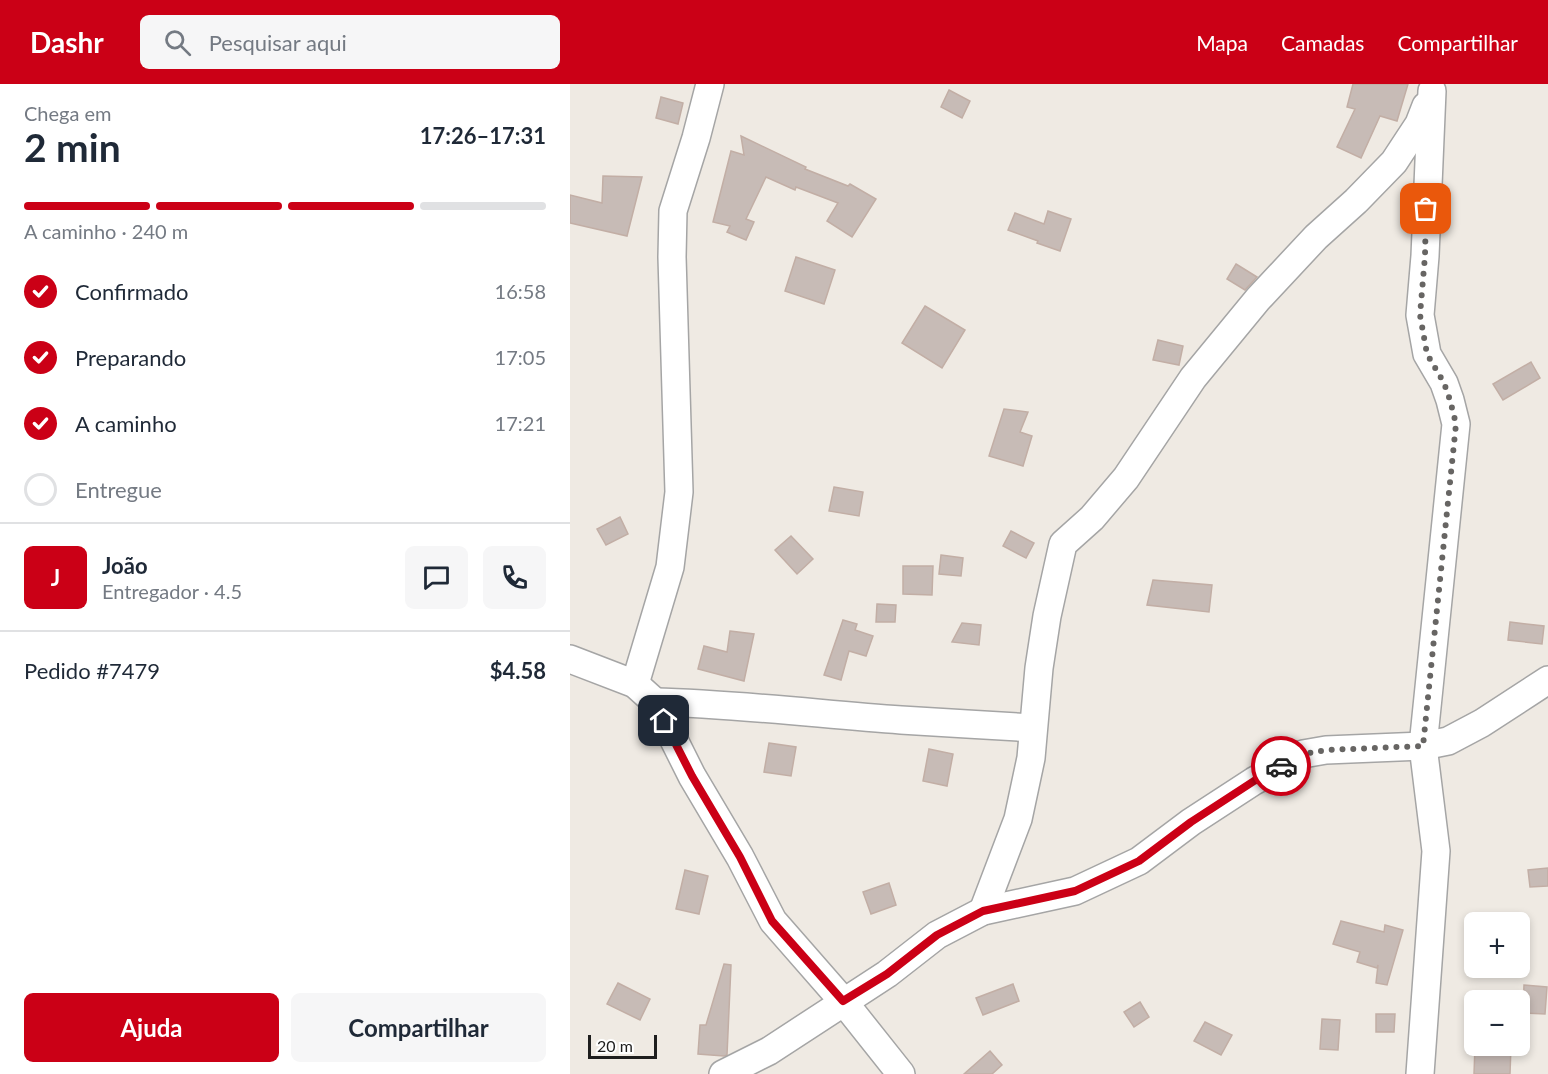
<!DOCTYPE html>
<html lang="pt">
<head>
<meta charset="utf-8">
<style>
  :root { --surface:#fff; --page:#f6f6f7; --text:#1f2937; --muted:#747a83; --line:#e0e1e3; --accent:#cb0016 }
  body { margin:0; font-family:Lato,sans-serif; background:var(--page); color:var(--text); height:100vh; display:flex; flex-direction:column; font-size:22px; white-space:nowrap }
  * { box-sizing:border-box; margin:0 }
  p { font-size:20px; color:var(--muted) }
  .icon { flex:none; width:33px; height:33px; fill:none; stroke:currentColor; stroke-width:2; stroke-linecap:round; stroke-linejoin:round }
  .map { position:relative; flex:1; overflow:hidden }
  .details { display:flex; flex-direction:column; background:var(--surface); width:570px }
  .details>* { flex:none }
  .tools { position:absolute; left:894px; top:828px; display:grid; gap:12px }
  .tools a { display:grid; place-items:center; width:66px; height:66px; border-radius:9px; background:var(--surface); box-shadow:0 3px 9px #0003; font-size:30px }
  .scale { position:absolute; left:18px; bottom:15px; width:69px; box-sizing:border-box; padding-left:6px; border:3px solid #1e1e1e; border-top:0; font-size:16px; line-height:21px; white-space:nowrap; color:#1e1e1e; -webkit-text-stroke:4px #fff; paint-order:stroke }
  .pin { position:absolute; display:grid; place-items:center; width:51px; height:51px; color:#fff; margin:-26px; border-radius:12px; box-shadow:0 3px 9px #0006 }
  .courier { position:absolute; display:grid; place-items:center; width:60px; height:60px; margin:-30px; border:4px solid #cb0016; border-radius:50%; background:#fff; color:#222; box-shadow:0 2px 8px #0007 }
  .summary em { font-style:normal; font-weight:700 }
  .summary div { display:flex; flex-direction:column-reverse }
  .summary { display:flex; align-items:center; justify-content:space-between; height:102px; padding:0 24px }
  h1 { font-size:39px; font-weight:700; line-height:45px }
  .bar { display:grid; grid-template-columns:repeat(4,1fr); gap:9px 6px; align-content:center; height:72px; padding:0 24px }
  .bar i { height:8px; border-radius:4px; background:var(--line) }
  .bar .active { background:var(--accent) }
  .bar p { grid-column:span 4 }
  .line { display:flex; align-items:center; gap:15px; padding:0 24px; border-top:2px solid var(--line) }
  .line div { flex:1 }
  .round { display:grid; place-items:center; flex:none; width:63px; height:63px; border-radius:9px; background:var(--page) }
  ol { padding:0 24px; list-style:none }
  li { display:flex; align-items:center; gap:18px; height:66px }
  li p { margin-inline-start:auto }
  li .icon { padding:6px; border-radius:50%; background:var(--accent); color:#fff; stroke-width:4 }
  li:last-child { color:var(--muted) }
  li i { width:33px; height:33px; border:3px solid var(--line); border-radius:50% }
  .cta { display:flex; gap:12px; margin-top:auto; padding:12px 24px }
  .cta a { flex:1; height:69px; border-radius:9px; background:var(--accent); color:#fff; font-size:24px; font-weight:700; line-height:69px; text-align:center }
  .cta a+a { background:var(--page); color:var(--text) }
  header { display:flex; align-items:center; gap:36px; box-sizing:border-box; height:84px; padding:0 30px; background:var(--accent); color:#fff }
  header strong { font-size:28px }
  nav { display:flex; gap:33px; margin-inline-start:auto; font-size:21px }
  .search { width:420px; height:54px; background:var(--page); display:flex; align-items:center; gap:15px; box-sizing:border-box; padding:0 21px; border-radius:9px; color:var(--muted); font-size:22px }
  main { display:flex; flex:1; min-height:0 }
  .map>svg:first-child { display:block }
</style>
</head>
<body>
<header>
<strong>Dashr</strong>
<div class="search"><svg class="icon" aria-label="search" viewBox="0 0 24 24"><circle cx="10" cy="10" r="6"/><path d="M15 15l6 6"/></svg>Pesquisar aqui</div>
<nav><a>Mapa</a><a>Camadas</a><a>Compartilhar</a></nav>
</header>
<main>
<section class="details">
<div class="summary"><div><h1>2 min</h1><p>Chega em</p></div><em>17:26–17:31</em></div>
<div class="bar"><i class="active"></i><i class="active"></i><i class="active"></i><i></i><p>A caminho · 240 m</p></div>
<ol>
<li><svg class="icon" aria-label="check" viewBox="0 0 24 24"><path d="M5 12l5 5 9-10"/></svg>Confirmado<p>16:58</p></li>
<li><svg class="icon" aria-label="check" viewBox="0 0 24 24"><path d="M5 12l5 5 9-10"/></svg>Preparando<p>17:05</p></li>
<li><svg class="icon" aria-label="check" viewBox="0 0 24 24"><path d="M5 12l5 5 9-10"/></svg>A caminho<p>17:21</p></li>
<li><i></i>Entregue</li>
</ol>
<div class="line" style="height:108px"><b class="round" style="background:var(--accent);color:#fff">J</b><div><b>João</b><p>Entregador · 4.5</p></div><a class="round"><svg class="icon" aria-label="chat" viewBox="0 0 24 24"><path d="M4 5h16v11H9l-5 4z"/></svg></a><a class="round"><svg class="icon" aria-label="phone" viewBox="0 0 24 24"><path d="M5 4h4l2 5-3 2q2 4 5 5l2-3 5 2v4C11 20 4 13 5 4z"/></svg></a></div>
<div class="line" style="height:78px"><div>Pedido #7479</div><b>$4.58</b></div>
<div class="cta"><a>Ajuda</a><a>Compartilhar</a></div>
</section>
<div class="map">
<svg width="978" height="990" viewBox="0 0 978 990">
  <rect width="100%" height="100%" fill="#efeae3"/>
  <g fill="#c7bbb6" stroke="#c2aea5" stroke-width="1.5">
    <path d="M783,0H838L827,37L810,32L791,74L767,63L785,25L777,23Z"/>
    <path d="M379,6L400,17L392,34L371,23Z"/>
    <path d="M91,13L113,19L108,40L86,34Z"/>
    <path d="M171,52L236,83L235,85L278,102L280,100L306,115L282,153L257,137L268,119L226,103L225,106L196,93L176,135L184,138L176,156L157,148L160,142L143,138L161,67L174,71Z"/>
    <path d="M33,92L72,93L57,152L0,139V111L32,119Z"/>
    <path d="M478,127L501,135L490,167L467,159L468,157L438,146L445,129L474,140Z"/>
    <path d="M226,173L265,186L254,220L215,207Z"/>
    <path d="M666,180L687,193L675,206L657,195Z"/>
    <path d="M355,222L395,246L372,284L332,259Z"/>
    <path d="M588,256L613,262L609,281L583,276Z"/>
    <path d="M961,278L970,294L933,316L923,300Z"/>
    <path d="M434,325L458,328L450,348L462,352L453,382L419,372Z"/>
    <path d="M264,403L293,408L289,432L259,427Z"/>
    <path d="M50,433L58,450L36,461L27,445Z"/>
    <path d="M441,447L464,459L456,474L433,462Z"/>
    <path d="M221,452L243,475L227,490L205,466Z"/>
    <path d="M371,471L393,474L391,492L369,490Z"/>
    <path d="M333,482H363L362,511L333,510Z"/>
    <path d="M583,496L642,501L639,528L577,521Z"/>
    <path d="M307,520L326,521L325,538H306Z"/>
    <path d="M273,536L287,540L285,546L303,552L296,572L279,567L271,596L254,591Z"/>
    <path d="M940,538L974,542L972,560L938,556Z"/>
    <path d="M392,539L411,541L409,561L382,558Z"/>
    <path d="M160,547L184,550L174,597L128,585L134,562L157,568Z"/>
    <path d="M199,659L226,663L221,692L194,688Z"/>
    <path d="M359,665L383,670L377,702L353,697Z"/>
    <path d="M978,784V802L960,803L958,786Z"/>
    <path d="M115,786L138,792L129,830L106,825Z"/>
    <path d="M319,799L326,821L301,830L293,808Z"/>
    <path d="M771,837L814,848L815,841L833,846L817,901L806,899L808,881L807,884L787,878L790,868L763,860Z"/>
    <path d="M154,880L161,881L157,971L154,972L128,970L130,941H136Z"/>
    <path d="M48,899L80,915L70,936L37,920Z"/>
    <path d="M443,900L449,917L413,931L406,914Z"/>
    <path d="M954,901L977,903L975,930L953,929Z"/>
    <path d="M570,918L579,933L564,943L554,928Z"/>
    <path d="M806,930H825L824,948H806Z"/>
    <path d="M752,935L770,936L768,966L750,965Z"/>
    <path d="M635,938L662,951L651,971L624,957Z"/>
    <path d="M905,962H941L940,990H904Z"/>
    <path d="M420,967L432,981L422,990H394Z"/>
  </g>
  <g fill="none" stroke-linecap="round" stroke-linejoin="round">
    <g stroke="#a5a5a5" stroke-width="30">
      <g id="street">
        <path d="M0,575L65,600L85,618L122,692L170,773L203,837L273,917L331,990"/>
        <path d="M65,600L100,483L109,408L102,173L103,127L126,54L140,0"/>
        <path d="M85,618C167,620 249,630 331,636C375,639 419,641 463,644"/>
        <path d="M413,827L448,735L461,674L469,584L477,532L493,460L522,434L556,394L623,294L688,215L746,153L786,117L824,78L849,40L856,22"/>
        <path d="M153,990L199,967L317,890L367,851L413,827L505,807L569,777L621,738L684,697L733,670L756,666L853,662L878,657L912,639L978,596"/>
        <path d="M850,990L866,767L853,662L886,340L880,316L874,299L857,270L850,231L855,172L862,7"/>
      </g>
    </g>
    <use href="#street" stroke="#fff" stroke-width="27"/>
  </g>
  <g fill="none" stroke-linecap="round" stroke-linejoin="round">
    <path stroke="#676563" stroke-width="6" stroke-dasharray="0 10.8" d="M711,682L734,670L756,666L853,662L886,340L880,316L874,299L857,270L850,231L855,172L856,125"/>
    <path stroke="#cb0016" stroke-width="8" d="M94,637L122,692L170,773L202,837L273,917L317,890L367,851L413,827L505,807L569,777L621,738L684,697L711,682"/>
  </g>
</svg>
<div class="tools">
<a>+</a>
<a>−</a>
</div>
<div class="scale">20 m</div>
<div class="pin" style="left:856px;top:125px;background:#ea580c"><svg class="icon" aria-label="bag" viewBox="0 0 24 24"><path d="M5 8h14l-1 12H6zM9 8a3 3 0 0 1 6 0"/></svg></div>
<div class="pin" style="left:94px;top:637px;background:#1f2937"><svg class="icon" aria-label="home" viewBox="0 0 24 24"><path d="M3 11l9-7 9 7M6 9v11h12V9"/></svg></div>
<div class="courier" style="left:711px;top:682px"><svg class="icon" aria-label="car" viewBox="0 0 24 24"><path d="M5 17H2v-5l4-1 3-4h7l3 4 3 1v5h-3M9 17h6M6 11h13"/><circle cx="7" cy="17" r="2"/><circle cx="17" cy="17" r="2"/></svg></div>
</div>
</main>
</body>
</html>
